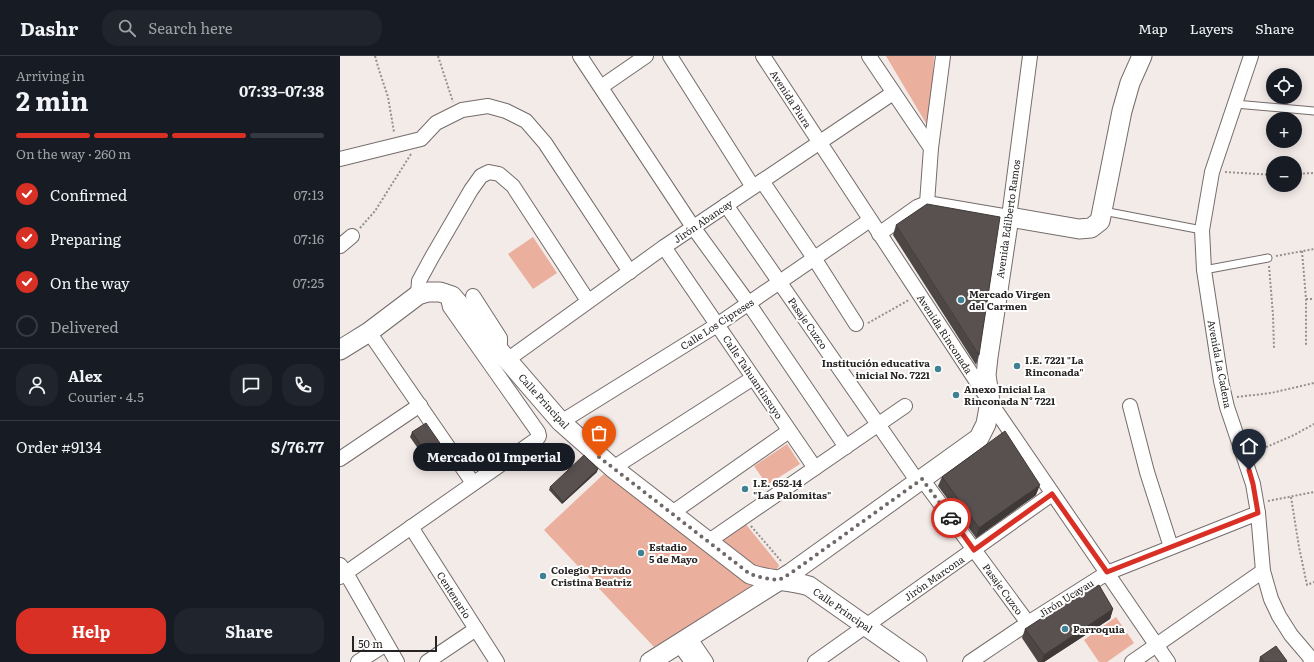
<!DOCTYPE html>
<html lang="en">
<head>
<meta charset="utf-8">
<style>
  :root { --surface:#171b24; --page:#20242c; --text:#f1f3f6; --muted:#9ea1a6; --line:#363941; --accent:#d93025 }
  body { margin:0; font-family:Literata,serif; background:var(--page); color:var(--text); height:100vh; display:flex; flex-direction:column; font-size:15px; white-space:nowrap }
  * { box-sizing:border-box; margin:0 }
  p { font-size:13px; color:var(--muted) }
  .icon { flex:none; width:22px; height:22px; fill:none; stroke:currentColor; stroke-width:2; stroke-linecap:round; stroke-linejoin:round }
  .map { position:relative; flex:1; overflow:hidden }
  .drawer { display:flex; flex-direction:column; background:var(--surface); width:340px }
  .drawer>* { flex:none }
  .buttons { position:absolute; left:926px; top:12px; display:grid; gap:8px }
  .buttons a { display:grid; place-items:center; width:36px; height:36px; border-radius:50%; background:var(--surface); box-shadow:0 2px 10px #0003; font-size:20px }
  .scale { position:absolute; left:12px; bottom:10px; width:85px; box-sizing:border-box; padding-left:4px; border:2px solid #262322; border-top:0; font-size:11px; line-height:14px; white-space:nowrap; color:#262322; -webkit-text-stroke:3px #fff; paint-order:stroke }
  .pin { position:absolute; display:grid; place-items:center; width:34px; height:34px; color:#fff; margin:-41px -17px; border-radius:50% 50% 50% 0; rotate:-45deg; box-shadow:0 0 4px #0007 }
  .pin .icon { rotate:45deg }
  .courier { position:absolute; display:grid; place-items:center; width:40px; height:40px; margin:-20px; border:3px solid #d93025; border-radius:50%; background:#fff; color:#222; box-shadow:0 1px 5px #0007 }
  .bubble { position:absolute; height:28px; border-radius:14px; background:var(--surface); box-shadow:0 2px 10px #0003; font-size:13px; font-weight:700; line-height:28px; text-align:center }
  .overview em { font-style:normal; font-weight:700 }
  .overview div { display:flex; flex-direction:column-reverse }
  .overview { display:flex; align-items:center; justify-content:space-between; height:68px; padding:0 16px }
  h1 { font-size:26px; font-weight:700; line-height:30px }
  .bar { display:grid; grid-template-columns:repeat(4,1fr); gap:6px 4px; align-content:center; height:48px; padding:0 16px }
  .bar i { height:5px; border-radius:3px; background:var(--line) }
  .bar .current { background:var(--accent) }
  .bar p { grid-column:span 4 }
  .line { display:flex; align-items:center; gap:10px; padding:0 16px; border-top:1px solid var(--line) }
  .line div { flex:1 }
  .round { display:grid; place-items:center; flex:none; width:42px; height:42px; border-radius:16px; background:var(--page) }
  ol { padding:0 16px; list-style:none }
  li { display:flex; align-items:center; gap:12px; height:44px }
  li p { margin-inline-start:auto }
  li .icon { padding:4px; border-radius:50%; background:var(--accent); color:#fff; stroke-width:4 }
  li:last-child { color:var(--muted) }
  li i { width:22px; height:22px; border:2px solid var(--line); border-radius:50% }
  .action { display:flex; gap:8px; margin-top:auto; padding:8px 16px }
  .action a { flex:1; height:46px; border-radius:16px; background:var(--accent); color:#fff; font-size:16px; font-weight:700; line-height:46px; text-align:center }
  .action a+a { background:var(--page); color:var(--text) }
  header { display:flex; align-items:center; gap:24px; box-sizing:border-box; height:56px; padding:0 20px; background:var(--surface); border-bottom:1px solid var(--line) }
  header strong { font-size:19px }
  nav { display:flex; gap:22px; margin-inline-start:auto; font-size:14px }
  .search { width:280px; height:36px; background:var(--page); display:flex; align-items:center; gap:10px; box-sizing:border-box; padding:0 14px; border-radius:16px; color:var(--muted); font-size:15px }
  main { display:flex; flex:1; min-height:0 }
  .map>svg:first-child { display:block }
</style>
</head>
<body>
<header>
<strong>Dashr</strong>
<div class="search"><svg class="icon" aria-label="search" viewBox="0 0 24 24"><circle cx="10" cy="10" r="6"/><path d="M15 15l6 6"/></svg>Search here</div>
<nav><a>Map</a><a>Layers</a><a>Share</a></nav>
</header>
<main>
<section class="drawer">
<div class="overview"><div><h1>2 min</h1><p>Arriving in</p></div><em>07:33–07:38</em></div>
<div class="bar"><i class="current"></i><i class="current"></i><i class="current"></i><i></i><p>On the way · 260 m</p></div>
<ol>
<li><svg class="icon" aria-label="check" viewBox="0 0 24 24"><path d="M5 12l5 5 9-10"/></svg>Confirmed<p>07:13</p></li>
<li><svg class="icon" aria-label="check" viewBox="0 0 24 24"><path d="M5 12l5 5 9-10"/></svg>Preparing<p>07:16</p></li>
<li><svg class="icon" aria-label="check" viewBox="0 0 24 24"><path d="M5 12l5 5 9-10"/></svg>On the way<p>07:25</p></li>
<li><i></i>Delivered</li>
</ol>
<div class="line" style="height:72px"><a class="round"><svg class="icon" aria-label="person" viewBox="0 0 24 24"><circle cx="12" cy="8" r="4"/><path d="M4 21q1-7 8-7t8 7"/></svg></a><div><b>Alex</b><p>Courier · 4.5</p></div><a class="round"><svg class="icon" aria-label="chat" viewBox="0 0 24 24"><path d="M4 5h16v11H9l-5 4z"/></svg></a><a class="round"><svg class="icon" aria-label="phone" viewBox="0 0 24 24"><path d="M5 4h4l2 5-3 2q2 4 5 5l2-3 5 2v4C11 20 4 13 5 4z"/></svg></a></div>
<div class="line" style="height:52px"><div>Order #9134</div><b>S/76.77</b></div>
<div class="action"><a>Help</a><a>Share</a></div>
</section>
<div class="map">
<svg width="974" height="606" viewBox="0 0 974 606">
  <rect width="100%" height="100%" fill="#f3ebe8"/>
  <g fill="#ebaf9d">
    <path d="M546,0H594L590,74Z"/>
    <path d="M193,181L217,217L193,233L168,198Z"/>
    <path d="M447,388L460,408L427,429L414,410Z"/>
    <path d="M267,415L412,525V530L410,533L314,591L204,474Z"/>
    <path d="M404,466L439,509C437,516 430,517 423,519L380,483Z"/>
    <path d="M776,561L794,587L767,606H759L744,584Z"/>
  </g>
  <g fill="none" stroke-linecap="round" stroke-linejoin="round">
    <g stroke="#746c6a" stroke-width="9">
      <g id="lane">
        <path d="M895,48L974,55"/>
        <path d="M763,155L862,174"/>
        <path d="M864,214L928,202"/>
      </g>
    </g>
    <g stroke="#746c6a" stroke-width="16">
      <g id="street">
        <path d="M240,0L353,171L409,248L506,391"/>
        <path d="M330,0L413,131"/>
        <path d="M423,0L650,346L828,606"/>
        <path d="M529,0L591,92"/>
        <path d="M911,0L872,116L862,174L864,214L881,325L887,351L913,428L918,457L923,515L931,543L939,560L951,579L974,606"/>
        <path d="M261,31L306,0"/>
        <path d="M0,103L81,83L96,67L122,54L148,50L166,55L186,65L205,87L290,216"/>
        <path d="M422,125L474,202L516,268"/>
        <path d="M587,147L591,92L603,0"/>
        <path d="M386,149L578,426"/>
        <path d="M539,178L577,151L587,147L669,161L690,0"/>
        <path d="M0,190L12,180"/>
        <path d="M324,191L475,412"/>
        <path d="M78,239L79,225L92,201L131,134L141,120L149,116L159,118L173,130L248,245"/>
        <path d="M133,240L160,282V287L156,292"/>
        <path d="M29,276L133,427"/>
        <path d="M167,304L324,191L553,37"/>
        <path d="M790,350L807,416L831,491"/>
        <path d="M221,366L377,269L530,164"/>
        <path d="M0,403L80,349"/>
        <path d="M273,412L413,322"/>
        <path d="M582,423L688,567"/>
        <path d="M332,457L449,375"/>
        <path d="M71,471L157,606"/>
        <path d="M369,485L565,350"/>
        <path d="M0,509L6,517L57,606"/>
        <path d="M0,521L197,383L199,380L198,376L110,251L109,247L112,241"/>
        <path d="M349,581L366,606"/>
        <path d="M339,588L352,606"/>
        <path d="M18,606L46,588"/>
        <path d="M87,606L136,573"/>
        <path d="M475,606L712,438"/>
        <path d="M630,606L688,567L767,517L918,457"/>
        <path d="M792,606L923,515"/>
      </g>
    </g>
    <g stroke="#746c6a" stroke-width="21">
      <g id="secondary">
        <path d="M0,294L29,276L78,239L88,236H100L112,240L221,366L273,412L410,518C429,525 450,524 469,530L577,606"/>
        <path d="M310,606L451,517L639,382L646,368L650,346L646,319L648,301L669,161L739,173L751,172L760,165L782,55L790,27L802,0"/>
        <path d="M973,606L974,605"/>
      </g>
    </g>
    <g stroke="#958f8d" stroke-width="2" stroke-dasharray="2 2" stroke-linecap="butt">
      <path d="M35,0L39,14L48,41L54,76"/>
      <path d="M98,0L113,46"/>
      <path d="M885,116L933,119"/>
      <path d="M955,118L974,117"/>
      <path d="M20,172L35,155L71,98"/>
      <path d="M962,195L966,243V290"/>
      <path d="M936,200L974,193"/>
      <path d="M929,210L933,259L934,293"/>
      <path d="M966,243H974"/>
      <path d="M528,267L569,244"/>
      <path d="M897,341L931,337L974,327"/>
      <path d="M915,396L954,379L974,368"/>
      <path d="M951,441L959,491L967,529L974,526"/>
      <path d="M928,445L974,436"/>
      <path d="M411,470L442,506"/>
    </g>
    <use href="#lane" stroke="#fff" stroke-width="7"/>
    <use href="#street" stroke="#fff" stroke-width="14"/>
    <use href="#secondary" stroke="#fff" stroke-width="19"/>
  </g>
  <g fill="#4c4644">
    <path d="M556,169L639,299L636,309L553,179Z"/>
    <path d="M72,376L104,393L103,398L88,407L70,381Z"/>
    <path d="M257,416L222,448L209,434L210,431Z"/>
    <path d="M602,421L696,439L636,482L598,430Z"/>
    <path d="M746,536L773,553L770,563L704,606H698L682,582L685,573Z"/>
    <path d="M920,601L947,605V606H919Z"/>
  </g>
  <g fill="#3e3937">
    <path d="M104,393L103,398L88,407L90,403Z"/>
    <path d="M258,413L257,416L222,448L223,446Z"/>
    <path d="M700,429L696,439L636,482L639,472Z"/>
    <path d="M773,553L770,563L704,606H701L704,599Z"/>
  </g>
  <g fill="#58514f" stroke="#3e3937">
    <path d="M587,148L660,161L639,299L556,169Z"/>
    <path d="M86,367L104,393L90,403L72,376Z"/>
    <path d="M665,375L700,429L639,472L602,421Z"/>
    <path d="M244,399L258,413L223,446L210,431Z"/>
    <path d="M759,529L773,553L704,599L685,573L745,534L746,536Z"/>
    <path d="M936,590L947,605L946,606H924L920,601Z"/>
  </g>
  <g fill="none" stroke-linecap="round" stroke-linejoin="round">
    <path stroke="#6e6967" stroke-width="4" stroke-dasharray="0 7.2" d="M259,401L410,518L423,522L439,524L451,517L582,423L611,462"/>
    <path stroke="#d93025" stroke-width="5" d="M611,462L634,494L712,438L767,516L918,457L913,428L909,414"/>
  </g>
  <g fill="#408093" stroke="#fff" stroke-width="1.5">
    <circle cx="621" cy="244" r="4"/>
    <circle cx="677" cy="310" r="4"/>
    <circle cx="598" cy="313" r="4"/>
    <circle cx="616" cy="339" r="4"/>
    <circle cx="405" cy="433" r="4"/>
    <circle cx="301" cy="497" r="4"/>
    <circle cx="203" cy="520" r="4"/>
    <circle cx="725" cy="573" r="4"/>
  </g>
  <g text-anchor="middle" stroke-width="4" stroke-linejoin="round" paint-order="stroke">
    <g font-size="10" fill="#262322" stroke="#fff">
      <text transform="translate(451 43) rotate(57)" y="4">Avenida Piura</text>
      <text transform="translate(668 163) rotate(-82)" y="4">Avenida Edilberto Ramos</text>
      <text transform="translate(363 165) rotate(-34)" y="4">Jirón Abancay</text>
      <text transform="translate(468 267) rotate(55)" y="4">Pasaje Cuzco</text>
      <text transform="translate(377 268) rotate(-33)" y="4">Calle Los Cipreses</text>
      <text transform="translate(605 278) rotate(57)" y="4">Avenida Rinconada</text>
      <text transform="translate(880 308) rotate(79)" y="4">Avenida La Cadena</text>
      <text transform="translate(413 321) rotate(56)" y="4">Calle Tahuantinsuyo</text>
      <text transform="translate(204 345) rotate(48)" y="4">Calle Principal</text>
      <text transform="translate(594 522) rotate(-35)" y="4">Jirón Marcona</text>
      <text transform="translate(663 533) rotate(54)" y="4">Pasaje Cuzco</text>
      <text transform="translate(114 539) rotate(57)" y="4">Centenario</text>
      <text transform="translate(726 542) rotate(-32)" y="4">Jirón Ucayau</text>
      <text transform="translate(503 554) rotate(35)" y="4">Calle Principal</text>
    </g>
    <g font-size="10" font-weight="bold" fill="#262322" stroke="#fff" text-anchor="start">
      <text x="629" y="242">Mercado Virgen<tspan x="629" dy="12">del Carmen</tspan></text>
      <text x="685" y="308">I.E. 7221 "La<tspan x="685" dy="12">Rinconada"</tspan></text>
      <text x="590" y="311" text-anchor="end">Institución educativa<tspan x="590" dy="12">inicial No. 7221</tspan></text>
      <text x="624" y="337">Anexo Inicial La<tspan x="624" dy="12">Rinconada N° 7221</tspan></text>
      <text x="413" y="431">I.E. 652-14<tspan x="413" dy="12">"Las Palomitas"</tspan></text>
      <text x="309" y="495">Estadio<tspan x="309" dy="12">5 de Mayo</tspan></text>
      <text x="211" y="518">Colegio Privado<tspan x="211" dy="12">Cristina Beatriz</tspan></text>
      <text x="733" y="577">Parroquia</text>
    </g>
  </g>
</svg>
<div class="buttons">
<a><svg class="icon" aria-label="locate" viewBox="0 0 24 24"><circle cx="12" cy="12" r="6"/><path d="M12 2v4M12 18v4M2 12h4M18 12h4"/></svg></a>
<a>+</a>
<a>−</a>
</div>
<div class="scale">50 m</div>
<div class="pin" style="left:259px;top:401px;background:#ea580c"><svg class="icon" aria-label="bag" viewBox="0 0 24 24"><path d="M5 8h14l-1 12H6zM9 8a3 3 0 0 1 6 0"/></svg></div>
<div class="pin" style="left:909px;top:414px;background:#1f2937"><svg class="icon" aria-label="home" viewBox="0 0 24 24"><path d="M3 11l9-7 9 7M6 9v11h12V9"/></svg></div>
<div class="courier" style="left:611px;top:462px"><svg class="icon" aria-label="car" viewBox="0 0 24 24"><path d="M5 17H2v-5l4-1 3-4h7l3 4 3 1v5h-3M9 17h6M6 11h13"/><circle cx="7" cy="17" r="2"/><circle cx="17" cy="17" r="2"/></svg></div>
<div class="bubble" style="left:73px;top:387px;width:162px">Mercado 01 Imperial</div>
</div>
</main>
</body>
</html>
